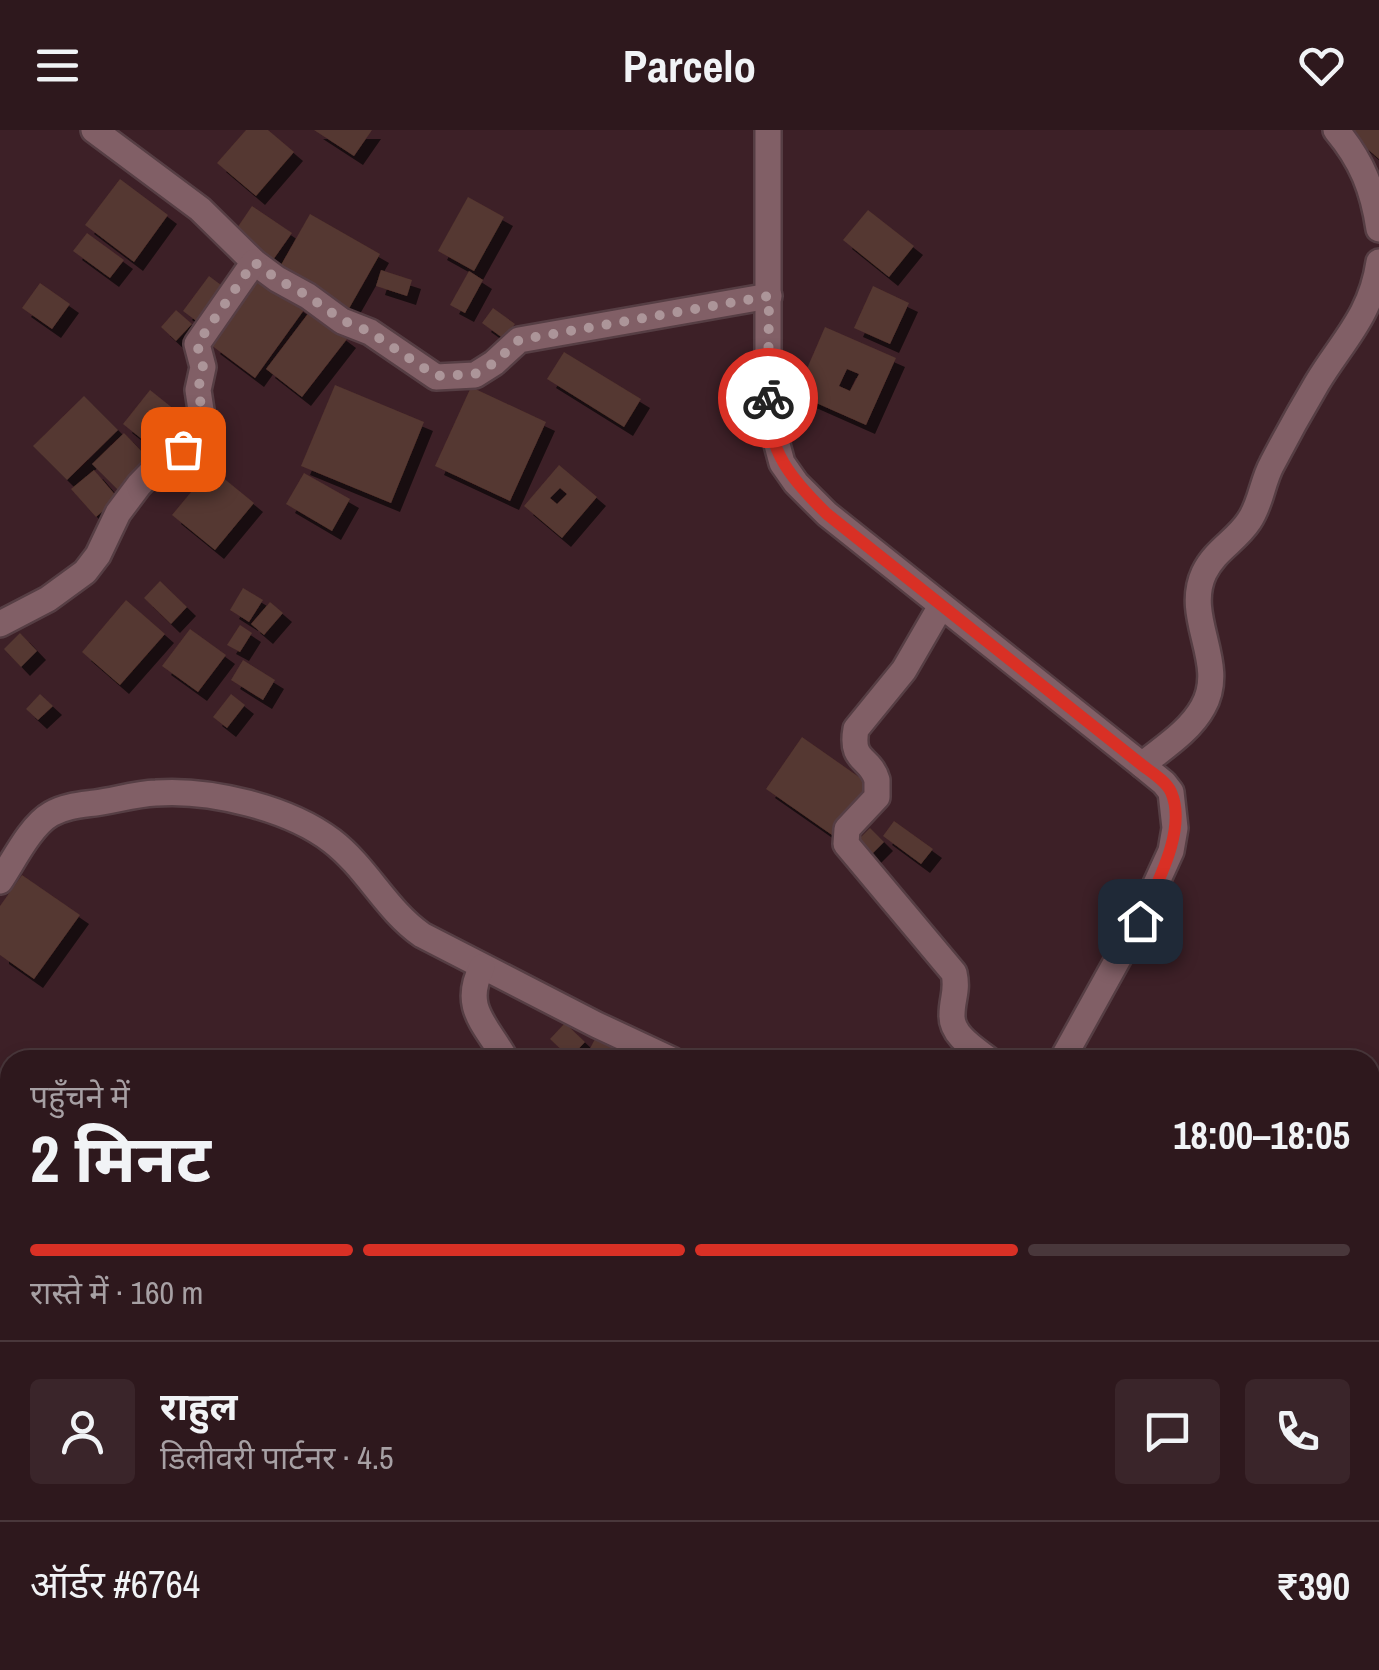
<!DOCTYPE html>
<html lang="hi">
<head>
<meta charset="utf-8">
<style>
  :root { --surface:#2e181d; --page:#3a252a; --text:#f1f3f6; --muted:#a7a0a4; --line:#49373b; --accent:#d93025 }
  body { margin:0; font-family:"Archivo Narrow","Noto Sans Devanagari",sans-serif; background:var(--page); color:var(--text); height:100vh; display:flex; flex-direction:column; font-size:38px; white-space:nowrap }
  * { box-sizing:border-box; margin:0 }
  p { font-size:32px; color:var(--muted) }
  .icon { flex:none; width:55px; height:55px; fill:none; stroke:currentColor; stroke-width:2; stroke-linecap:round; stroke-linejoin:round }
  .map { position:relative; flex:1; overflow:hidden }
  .panel { position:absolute; left:0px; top:920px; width:1380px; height:620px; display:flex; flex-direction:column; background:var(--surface); border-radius:30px 30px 0 0; box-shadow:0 5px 15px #0003,0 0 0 2px var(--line) }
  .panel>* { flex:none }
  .pin { position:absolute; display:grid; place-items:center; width:85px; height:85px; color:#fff; margin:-42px; border-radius:20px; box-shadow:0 5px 15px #0006 }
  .courier { position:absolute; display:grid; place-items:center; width:100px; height:100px; margin:-50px; border:8px solid #d93025; border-radius:50%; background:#fff; color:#222; box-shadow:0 2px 12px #0007 }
  .summary em { font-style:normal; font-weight:700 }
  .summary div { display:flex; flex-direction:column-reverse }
  .summary { display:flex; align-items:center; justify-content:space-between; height:170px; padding:0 30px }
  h1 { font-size:65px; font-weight:700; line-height:75px }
  .bar { display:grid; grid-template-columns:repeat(4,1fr); gap:15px 10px; align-content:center; height:120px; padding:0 30px }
  .bar i { height:12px; border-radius:8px; background:var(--line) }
  .bar .current { background:var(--accent) }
  .bar p { grid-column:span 4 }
  .line { display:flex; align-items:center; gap:25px; padding:0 30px; border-top:2px solid var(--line) }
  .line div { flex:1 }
  .round { display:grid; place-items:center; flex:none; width:105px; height:105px; border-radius:10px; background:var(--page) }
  header { display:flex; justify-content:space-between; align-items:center; height:130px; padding:0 30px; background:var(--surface); font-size:45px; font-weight:700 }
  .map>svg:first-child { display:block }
</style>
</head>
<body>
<header><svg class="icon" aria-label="menu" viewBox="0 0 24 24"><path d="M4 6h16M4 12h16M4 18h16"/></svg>Parcelo<svg class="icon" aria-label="heart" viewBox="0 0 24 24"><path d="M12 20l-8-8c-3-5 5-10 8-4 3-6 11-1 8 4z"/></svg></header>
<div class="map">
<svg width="1379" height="1540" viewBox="0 0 1379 1540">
  <defs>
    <filter id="shadow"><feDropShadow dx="9" dy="9" stdDeviation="0" flood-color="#0009"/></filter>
  </defs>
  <rect width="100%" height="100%" fill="#3d2027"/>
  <g fill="#553730" fill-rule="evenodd" filter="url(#shadow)">
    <path d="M246,0H268L294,22L256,66L217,33Z"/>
    <path d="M314,0H372L354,26Z"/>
    <path d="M1351,0H1379V29L1349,3Z"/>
    <path d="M120,49L168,85L134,132L85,95Z"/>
    <path d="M468,67L504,87L474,141L438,121Z"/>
    <path d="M252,76L292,103L273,130L233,104Z"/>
    <path d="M868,80L914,116L889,147L843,110Z"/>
    <path d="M310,84L380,124L347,182L277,142Z"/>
    <path d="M87,103L124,130L110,148L73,121Z"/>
    <path d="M381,140L412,150L407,166L376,156Z"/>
    <path d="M469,141L483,150L465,183L450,175Z"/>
    <path d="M209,146L229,161L203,196L183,181Z"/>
    <path d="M260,148L304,180L255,248L211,215Z"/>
    <path d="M40,153L70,174L52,199L22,178Z"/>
    <path d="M873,156L909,173L890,214L854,198Z"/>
    <path d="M493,178L515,194L504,209L482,193Z"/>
    <path d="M176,180L192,194L176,211L161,197Z"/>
    <path d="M310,181L347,209L302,267L266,239Z"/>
    <path d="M825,197L896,228L866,295L796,264ZM847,239L859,244L850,261L839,256Z"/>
    <path d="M564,222L641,269L624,297L547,249Z"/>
    <path d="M335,255L424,292L391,373L301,336Z"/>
    <path d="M471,257L546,292L510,371L435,336Z"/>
    <path d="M150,260L180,284L153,318L123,294Z"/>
    <path d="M84,266L118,300L67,350L33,316Z"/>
    <path d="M124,303L152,332L120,362L92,334Z"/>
    <path d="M559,335L597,367L562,408L524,376ZM560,358L567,364L557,374L550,368Z"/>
    <path d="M211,338L254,373L215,420L172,385Z"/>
    <path d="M94,340L118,368L96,387L71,359Z"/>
    <path d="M304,343L350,369L332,401L286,374Z"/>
    <path d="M160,451L187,477L171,494L144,468Z"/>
    <path d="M243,458L263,470L249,492L230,480Z"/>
    <path d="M126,470L165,504L120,555L82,522Z"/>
    <path d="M270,472L283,483L264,505L251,494Z"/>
    <path d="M240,495L252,503L240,522L227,515Z"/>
    <path d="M190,499L226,525L198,562L162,536Z"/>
    <path d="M20,503L37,521L21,537L4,519Z"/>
    <path d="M243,530L275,550L263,570L231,550Z"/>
    <path d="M40,564L53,576L38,590L26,579Z"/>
    <path d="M231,564L245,575L227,598L213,587Z"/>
    <path d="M802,607L869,654L832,705L766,659Z"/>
    <path d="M894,691L933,719L921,734L883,706Z"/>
    <path d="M870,698L884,712L870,726L856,712Z"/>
    <path d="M22,745L80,785L34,849L0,825V776Z"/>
    <path d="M565,893L585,912L570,928L550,909Z"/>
    <path d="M595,909L619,921L614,930H584Z"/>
    <path d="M1371,1161L1379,1166V1195L1370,1212Z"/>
  </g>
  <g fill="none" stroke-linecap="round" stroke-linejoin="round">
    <g stroke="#563e44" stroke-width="30">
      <g id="minor">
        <path d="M94,0L200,79L254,132L277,149L308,166L342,191L370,202L436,247L475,245L494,233L519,210L769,166"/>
        <path d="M768,0V281L782,333L796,353L827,384L1142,635L1164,653L1171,662L1175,698L1171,721L1139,791L1062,930"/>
        <path d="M1336,0C1362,31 1373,59 1379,99"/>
        <path d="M941,476L904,540L856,599C850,633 870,626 877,650C877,651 877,666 877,667L847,699L846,714L954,843C958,861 952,868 952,885C951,905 975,919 989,930"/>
        <path d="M0,494L48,469L85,442L98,425L118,383L139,355L168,325L183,319L195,308L201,293V280L198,260L203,237L197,214L254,132"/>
        <path d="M1142,635C1163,618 1190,601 1203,577C1228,533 1183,488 1204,443C1215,420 1236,411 1249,391C1261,374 1262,352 1272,334C1286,307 1301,280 1317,253C1343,210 1371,186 1379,132"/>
        <path d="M0,751C13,732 30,696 51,684C65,676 80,675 95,673C116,670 135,664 156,663C210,659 289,678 332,711C367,738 386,780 422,805L597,895L672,930"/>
        <path d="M482,837C461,878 486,894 506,930"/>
        <path d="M1370,1126L1379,1131"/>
        <path d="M1370,1225L1379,1230"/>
      </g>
    </g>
    <path stroke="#7a6066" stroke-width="5" stroke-dasharray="2.5 8" stroke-linecap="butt" d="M0,1084L10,1091"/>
    <use href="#minor" stroke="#815f66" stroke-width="25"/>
    <g stroke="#c3adb0" stroke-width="11">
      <g id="rail">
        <path d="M0,1416L10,1419"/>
        <path d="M0,1440L10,1443"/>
        <path d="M238,1530L264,1540"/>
        <path d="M301,1530L328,1540"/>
      </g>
    </g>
    <use href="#rail" stroke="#3d2027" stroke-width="8" stroke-dasharray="22" stroke-linecap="butt"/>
  </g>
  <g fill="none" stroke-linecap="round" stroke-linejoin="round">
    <path stroke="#ac9599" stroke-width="10" stroke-dasharray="0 18" d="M183,319L195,308L200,293L202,280L198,260L203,237L197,214L254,132L277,149L308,166L342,190L370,202L436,246L475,244L494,233L519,210L769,166L768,268"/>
    <path stroke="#d93025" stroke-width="12" d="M768,268C767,321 791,349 827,384L1142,635C1151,642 1166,651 1171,662C1188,700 1155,757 1140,791"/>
  </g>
</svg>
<div class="pin" style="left:183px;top:319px;background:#ea580c"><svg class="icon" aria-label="bag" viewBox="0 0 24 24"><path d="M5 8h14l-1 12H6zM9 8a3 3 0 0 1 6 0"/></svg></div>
<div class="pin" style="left:1140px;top:791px;background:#1f2937"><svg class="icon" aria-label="home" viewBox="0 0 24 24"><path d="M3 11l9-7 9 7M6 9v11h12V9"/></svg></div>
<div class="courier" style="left:768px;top:268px"><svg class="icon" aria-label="bike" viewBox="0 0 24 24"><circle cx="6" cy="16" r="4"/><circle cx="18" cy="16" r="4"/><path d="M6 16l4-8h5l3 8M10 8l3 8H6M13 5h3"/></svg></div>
<section class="panel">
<div class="summary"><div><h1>2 मिनट</h1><p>पहुँचने में</p></div><em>18:00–18:05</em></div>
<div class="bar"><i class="current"></i><i class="current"></i><i class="current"></i><i></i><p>रास्ते में · 160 m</p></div>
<div class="line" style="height:180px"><a class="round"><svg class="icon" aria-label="person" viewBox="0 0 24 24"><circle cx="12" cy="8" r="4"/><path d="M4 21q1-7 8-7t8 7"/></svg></a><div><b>राहुल</b><p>डिलीवरी पार्टनर · 4.5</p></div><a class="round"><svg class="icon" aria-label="chat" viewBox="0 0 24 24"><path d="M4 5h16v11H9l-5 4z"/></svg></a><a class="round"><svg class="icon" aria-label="phone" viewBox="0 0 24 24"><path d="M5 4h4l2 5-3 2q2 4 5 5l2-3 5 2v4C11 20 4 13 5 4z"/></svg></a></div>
<div class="line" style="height:130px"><div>ऑर्डर #6764</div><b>₹390</b></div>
</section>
</div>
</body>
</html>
